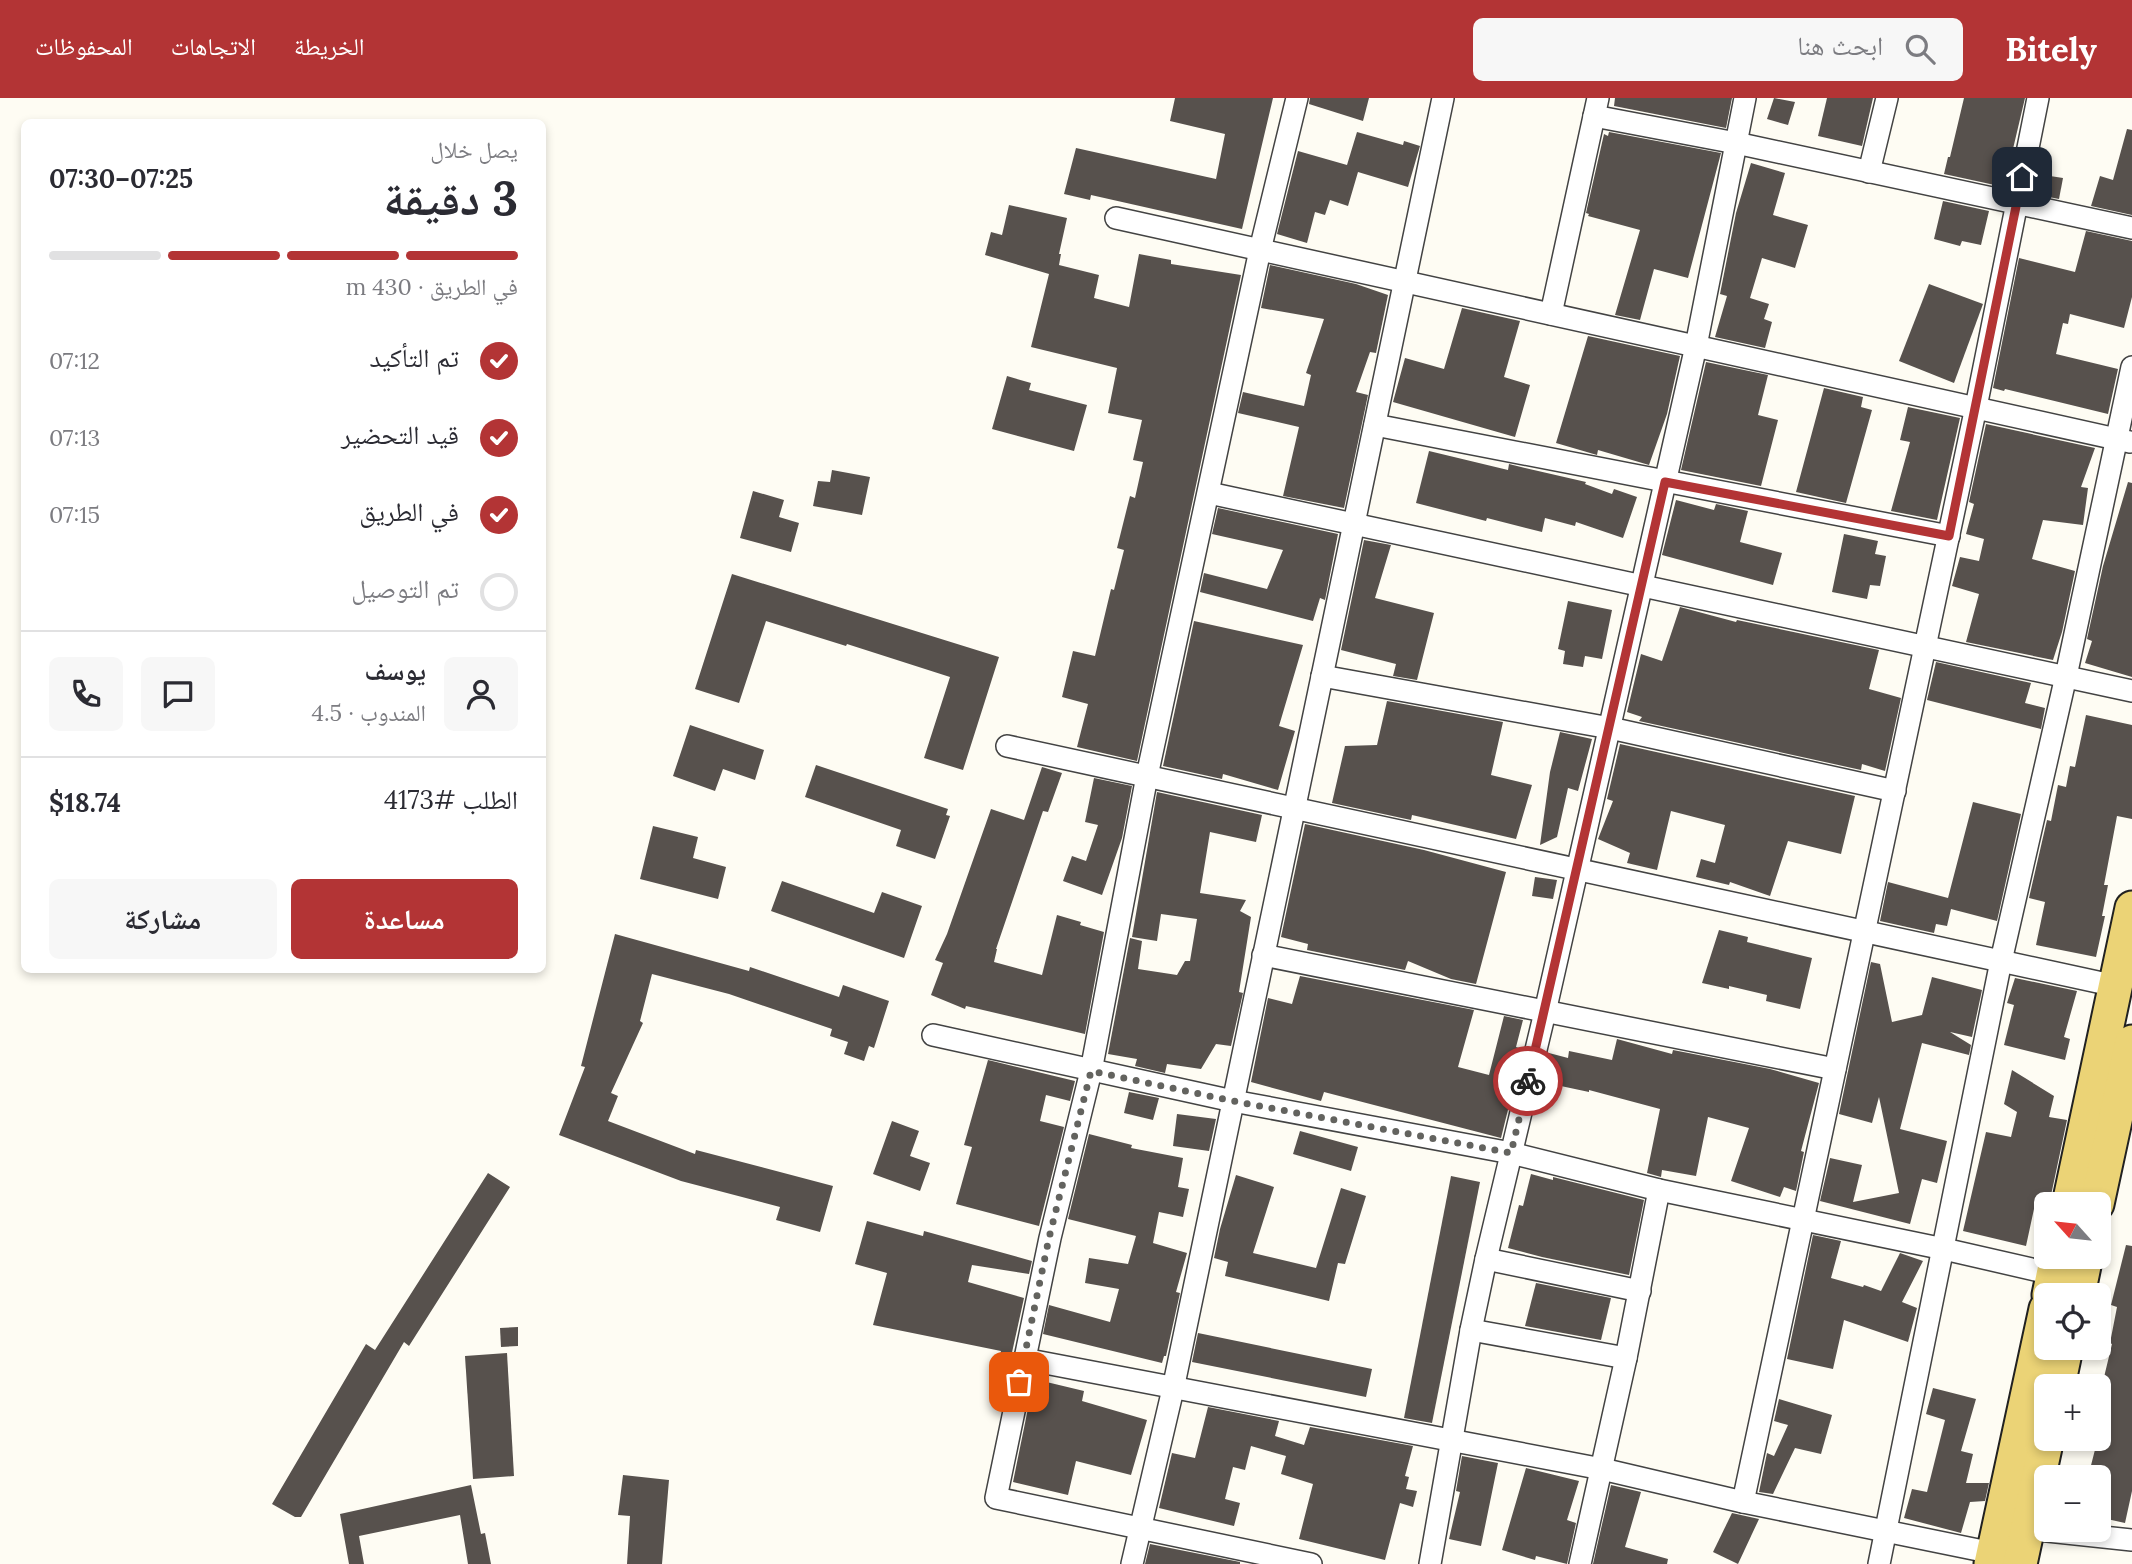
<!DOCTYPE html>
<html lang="ar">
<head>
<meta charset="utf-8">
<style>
  :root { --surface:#fff; --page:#f7f7f7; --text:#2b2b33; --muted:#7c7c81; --line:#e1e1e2; --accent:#b33435 }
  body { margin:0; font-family:Lora,"Noto Naskh Arabic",serif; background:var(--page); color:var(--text); direction:rtl; height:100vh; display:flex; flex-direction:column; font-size:26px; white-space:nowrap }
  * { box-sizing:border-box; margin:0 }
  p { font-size:23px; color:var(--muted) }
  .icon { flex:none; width:38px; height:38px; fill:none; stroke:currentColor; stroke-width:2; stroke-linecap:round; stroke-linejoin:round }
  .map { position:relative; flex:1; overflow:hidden; direction:ltr }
  .sheet { position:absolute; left:21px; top:21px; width:525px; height:854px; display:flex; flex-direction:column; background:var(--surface); border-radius:10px; box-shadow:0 4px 10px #0003; direction:rtl }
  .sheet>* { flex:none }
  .needle { width:46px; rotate:297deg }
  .controls { position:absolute; left:2034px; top:1094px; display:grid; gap:14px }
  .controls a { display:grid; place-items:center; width:77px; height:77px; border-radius:10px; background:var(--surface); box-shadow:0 4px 10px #0003; font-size:35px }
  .pin { position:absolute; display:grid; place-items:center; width:60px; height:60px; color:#fff; margin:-30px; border-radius:14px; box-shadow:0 4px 10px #0006 }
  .courier { position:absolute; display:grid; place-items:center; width:70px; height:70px; margin:-35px; border:5px solid #b33435; border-radius:50%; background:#fff; color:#222; box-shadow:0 2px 9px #0007 }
  .headline em { font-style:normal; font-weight:700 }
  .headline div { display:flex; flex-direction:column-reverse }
  .headline { display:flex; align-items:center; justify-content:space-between; height:119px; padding:0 28px }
  h1 { font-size:46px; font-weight:700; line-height:52px }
  .bar { display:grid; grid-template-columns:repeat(4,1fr); gap:10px 7px; align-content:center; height:84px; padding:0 28px }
  .bar i { height:9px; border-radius:5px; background:var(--line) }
  .bar .active { background:var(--accent) }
  .bar p { grid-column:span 4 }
  .line { display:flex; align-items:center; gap:18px; padding:0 28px; border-top:2px solid var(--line) }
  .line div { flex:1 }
  .round { display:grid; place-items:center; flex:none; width:74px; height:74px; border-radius:10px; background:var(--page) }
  ol { padding:0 28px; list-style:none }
  li { display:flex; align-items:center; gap:21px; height:77px }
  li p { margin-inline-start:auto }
  li .icon { padding:7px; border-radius:50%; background:var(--accent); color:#fff; stroke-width:4 }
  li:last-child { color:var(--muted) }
  li i { width:38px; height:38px; border:4px solid var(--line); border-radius:50% }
  .button { display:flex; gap:14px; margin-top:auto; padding:14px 28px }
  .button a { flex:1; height:80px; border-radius:10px; background:var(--accent); color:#fff; font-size:28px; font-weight:700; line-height:80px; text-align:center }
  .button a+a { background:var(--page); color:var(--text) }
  header { display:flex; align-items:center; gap:42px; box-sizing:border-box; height:98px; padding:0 35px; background:var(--accent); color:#fff }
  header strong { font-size:33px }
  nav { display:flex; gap:38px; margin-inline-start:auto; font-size:24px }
  .search { width:490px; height:63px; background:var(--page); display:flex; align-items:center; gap:18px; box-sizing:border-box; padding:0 24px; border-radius:10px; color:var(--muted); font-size:26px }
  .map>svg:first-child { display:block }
</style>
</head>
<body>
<header>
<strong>Bitely</strong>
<div class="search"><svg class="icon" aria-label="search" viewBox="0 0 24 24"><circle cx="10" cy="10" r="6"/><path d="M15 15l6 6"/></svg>ابحث هنا</div>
<nav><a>الخريطة</a><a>الاتجاهات</a><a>المحفوظات</a></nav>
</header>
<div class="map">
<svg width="2132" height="1466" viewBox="0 0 2132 1466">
  <rect width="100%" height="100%" fill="#fefcf3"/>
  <g fill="#57514d">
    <path d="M1175,0H1273L1242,131L1091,97L1090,102L1064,96L1076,50L1216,81L1225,36L1170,23Z"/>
    <path d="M1310,0H1369L1363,23L1309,6Z"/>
    <path d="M1615,0H1732L1726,30L1614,8Z"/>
    <path d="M1774,0L1795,4L1788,27L1767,21Z"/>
    <path d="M1827,0H1873L1862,48L1818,38Z"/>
    <path d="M1964,0H2025L2004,89L1944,76L1948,59H1950Z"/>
    <path d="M2127,31L2132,32V117L2091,108L2100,78L2113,82Z"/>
    <path d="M1357,34L1403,47L1404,43L1420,48L1408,89L1358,74L1348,108L1330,102L1325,117L1315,114L1307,145L1277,136L1298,53L1347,67Z"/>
    <path d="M1609,34L1721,55L1688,180L1654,171L1640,222L1615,217L1640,132L1588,118L1589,116L1586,115L1604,36L1608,38Z"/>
    <path d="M1751,65L1785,75L1773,117L1808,127L1795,170L1762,160L1750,200L1769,206L1764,221L1772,224L1765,250L1715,239L1727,198L1720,196L1736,115Z"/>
    <path d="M2037,76L2063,80L2059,101L2034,96Z"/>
    <path d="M1943,103L1989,113L1981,147L1962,143L1960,148L1934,141Z"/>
    <path d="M1009,107L1067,120L1059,156H1061L1059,167L1099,177L1094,200L1129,209L1139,156L1171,162V166L1241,177L1137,663L1077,649L1088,606L1062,599L1073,553L1095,558L1111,491L1114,492L1124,452L1117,450L1130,398L1135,400L1143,364L1133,362L1142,322L1108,315L1117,270L1031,249L1049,176L985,157L991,134L1002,137Z"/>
    <path d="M2086,133L2132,143V199L2124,230L2070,216L2068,226L2063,225L2056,256L2118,271L2108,316L2005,291L2004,293L1993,290L2019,160L2075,174Z"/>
    <path d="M1270,167L1356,186L1388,197L1376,255L1370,254L1356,294L1368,297L1344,410L1283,398L1299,329L1238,315L1243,294L1304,308L1311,277L1306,275L1324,221L1261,210Z"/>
    <path d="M1929,186L1983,206L1954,285L1899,263Z"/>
    <path d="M1462,210L1520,223L1504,279L1530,287L1515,339L1393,304L1405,260L1444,271Z"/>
    <path d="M1588,238L1680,258L1667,316L1649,367L1598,352L1597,357L1556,345Z"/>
    <path d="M1706,264L1768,277L1758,317L1778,322L1761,388L1681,372Z"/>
    <path d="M1007,278L1031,285L1029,292L1087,307L1074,353L992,331Z"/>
    <path d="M1824,290L1863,299L1861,309L1872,312L1846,405L1796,394Z"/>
    <path d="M1908,309L1960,320L1937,422L1891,413L1910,344L1900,342Z"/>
    <path d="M1986,326L2095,350L2081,389L2088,390L2083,427L2043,422L2032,461L2075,473L2062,534L2053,562L1966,544L1979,496L1952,488L1960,459L1979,463L1984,441L1966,436L1974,406L1969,404Z"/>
    <path d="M1429,353L1508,372L1509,366L1521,369L1586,384L1585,386L1612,396L1614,391L1637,399L1623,440L1576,424L1575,428L1545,420L1542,434L1487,420L1486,423L1416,405Z"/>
    <path d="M832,372L870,379L862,417L813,408L818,383L830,384Z"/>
    <path d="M2128,384L2132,385V579L2085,565L2092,543L2087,541L2103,468Z"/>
    <path d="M753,393L784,402L779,419L799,425L791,454L740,440Z"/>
    <path d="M1676,402L1714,412L1716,406L1748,413L1740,444L1782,455L1773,487L1662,457Z"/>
    <path d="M1218,410L1338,436L1325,502L1320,500L1313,523L1200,494L1204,475L1267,491L1283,452L1212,436Z"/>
    <path d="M1844,436L1878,443L1875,456L1886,458L1880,488L1870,487L1867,501L1832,494Z"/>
    <path d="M1364,442L1391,447L1375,500L1434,515L1417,582L1393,578L1396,566L1341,552Z"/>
    <path d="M732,476L999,559L963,672L924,660L950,579L847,546L846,548L766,523L739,605L695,591Z"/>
    <path d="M1568,503L1612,512L1602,561L1585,558L1583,569L1563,566L1565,553L1558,551Z"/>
    <path d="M1680,509L1736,524L1737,522L1879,552L1869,591L1901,600L1885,673L1862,666L1861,672L1639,623L1642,619L1627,614L1641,556L1662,563Z"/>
    <path d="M1194,523L1303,547L1279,628L1295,633L1278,692L1223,676L1222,681L1163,668Z"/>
    <path d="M1936,564L2031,585L2025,605L2045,610L2041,631L1927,602Z"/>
    <path d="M1387,603L1503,624L1491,677L1532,687L1516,741L1412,717L1411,722L1332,705L1345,648L1377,647Z"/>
    <path d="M2086,617L2132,627V721L2117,718L2104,787H2108L2102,818H2105L2096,859L2036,847L2045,804L2029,800L2047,722L2051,723L2058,687L2066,689L2070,668L2075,669Z"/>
    <path d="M690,627L764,652L755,682L723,671L715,693L673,678Z"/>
    <path d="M1560,634L1592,641L1578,693L1568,690L1557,739L1540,747L1550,674Z"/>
    <path d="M1620,646L1855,698L1841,756L1788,743L1770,798L1730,784L1729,787L1696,779L1701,761L1715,765L1725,727L1671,713L1657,772L1627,765L1630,755L1598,741L1613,703L1607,701Z"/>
    <path d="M816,667L948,711L946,717L950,718L935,761L896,748L901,732L805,699Z"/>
    <path d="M1042,669L1062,675L1048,714L1043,713L996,851H997L994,864L1042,877L1057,817L1081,824L1080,827L1104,834L1085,936L966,908L965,911L931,897L943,865L935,862L947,836L991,711L1024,722Z"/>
    <path d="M1094,680L1132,688L1122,740L1102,797L1063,783L1072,758L1086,763L1098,727L1085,724Z"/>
    <path d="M1157,694L1262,717L1256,744L1210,734L1200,795L1246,802L1240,813L1251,819L1239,894L1243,895L1231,948L1216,946L1201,971L1167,966L1165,975L1135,968L1137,961L1108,956L1130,840L1142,843L1138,871L1177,877L1185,863H1190L1197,821L1161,816L1157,843L1132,839Z"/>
    <path d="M1973,704L2021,716L1997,823L1951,811L1947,828L1936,826L1934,835L1880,823L1888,784L1948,800Z"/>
    <path d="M1305,726L1424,752L1506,774L1476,886L1451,881L1408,863L1405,872L1307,852L1308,846L1281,839Z"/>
    <path d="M653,728L698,739L693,760L726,769L718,801L640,781Z"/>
    <path d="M1535,779L1557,782L1553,801L1532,798Z"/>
    <path d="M782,783L874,815L882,794L922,808L904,860L771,813Z"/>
    <path d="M1719,832L1748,839L1747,844L1812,860L1800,911L1766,903L1767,897L1729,888V891L1702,885Z"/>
    <path d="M615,836L749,873L750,869L839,899L843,887L889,903L874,950L869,948L864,963L844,956L848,944L830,938L832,931L729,896L652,876L640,923L643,925L611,995L618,998L608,1023L695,1056L696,1052L833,1088L820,1134L776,1122L780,1109L681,1083L559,1037L585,969L581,968Z"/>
    <path d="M1871,864L1880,866L1892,924L1922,917L1932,879L1982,892L1972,939L1950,934L1971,947L1969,957L1922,945L1900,1031L1947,1043L1937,1085L1922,1081L1910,1126L1820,1103L1830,1060L1862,1067L1853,1104L1899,1095L1879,999L1872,1025L1839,1016Z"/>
    <path d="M1300,878L1474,912L1458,969L1489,977L1504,918L1523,922L1516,949L1523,951L1501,1040L1324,994L1321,1003L1251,984L1268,900L1292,906Z"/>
    <path d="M2015,880L2077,893L2064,939L2070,941L2065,962L2004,947L2014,907L2007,905Z"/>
    <path d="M1617,941L1672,956L1673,952L1770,971L1819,985L1801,1053L1804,1054L1796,1093L1784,1089L1780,1099L1731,1083L1749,1030L1708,1019L1696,1078L1662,1072L1661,1079L1647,1075L1660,1011L1589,992V994L1542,984L1549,955L1568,960L1569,953L1612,962Z"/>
    <path d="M988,962L1075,983L1070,1003L1046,997L1040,1023L1064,1029L1039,1128L956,1106L972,1049L964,1047Z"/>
    <path d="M2012,972L2054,998L2049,1019L2067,1022L2050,1102L2037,1097L2026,1148L1963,1133L1986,1034L2011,1039L2017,1014L2004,1006Z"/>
    <path d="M1129,994L1159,1000L1153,1022L1124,1015Z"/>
    <path d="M1177,1016L1216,1021L1209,1053L1173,1048Z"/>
    <path d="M892,1023L919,1033L910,1058L930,1065L920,1093L873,1076Z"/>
    <path d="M1300,1033L1358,1049L1351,1073L1293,1056Z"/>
    <path d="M1089,1036L1132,1047L1131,1050L1183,1060L1178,1089L1189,1091L1183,1119L1159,1114L1153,1145L1187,1155L1176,1194L1180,1195L1166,1258H1164L1162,1265L1043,1236L1049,1207L1110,1224L1119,1191L1085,1185L1089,1160L1128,1166L1136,1138L1068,1121Z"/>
    <path d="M488,1075L510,1089L409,1248L404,1244L301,1419H295L272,1406L366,1246L375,1252Z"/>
    <path d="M1531,1076L1553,1082V1079L1644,1102L1629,1177L1542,1159L1508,1150L1519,1107L1523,1108Z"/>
    <path d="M1236,1077L1274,1089L1253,1155L1316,1170L1341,1090L1366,1098L1345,1166L1338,1165L1329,1203L1225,1178L1228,1164L1214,1160L1220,1131Z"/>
    <path d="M1451,1078L1480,1084L1432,1325L1404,1320Z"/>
    <path d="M867,1123L923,1138L924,1133L1032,1163L1029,1176L972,1167L968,1184L1024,1200L1011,1259L1000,1257L1001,1253L873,1227L887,1175L855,1166Z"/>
    <path d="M1813,1137L1841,1143L1831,1180L1863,1189L1864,1187L1881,1193L1900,1155L1923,1163L1902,1204L1917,1210L1908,1244L1844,1222L1833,1271L1787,1261Z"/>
    <path d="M2126,1147L2132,1148V1393L2125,1425L2098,1419V1379H2088L2098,1340V1304L2112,1246L2110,1245L2117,1209L2111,1207Z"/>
    <path d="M1536,1185L1611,1200L1601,1242L1525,1228Z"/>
    <path d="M518,1229V1248L501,1249L500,1230Z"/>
    <path d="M1198,1235L1372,1271L1366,1299L1192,1264Z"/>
    <path d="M507,1255L514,1378L473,1381L465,1258Z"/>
    <path d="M1034,1281L1084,1293L1082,1303L1147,1322L1131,1377L1076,1363L1068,1397L1013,1384Z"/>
    <path d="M1933,1290L1976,1301L1961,1353L1973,1356L1966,1385H1989L1985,1403L1970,1404L1961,1435L1904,1420L1912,1391L1927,1394L1945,1322L1926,1316Z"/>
    <path d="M1779,1301L1832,1317L1821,1356L1795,1350L1773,1396L1759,1394L1767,1355L1774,1358L1788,1327L1774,1323Z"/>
    <path d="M1208,1309L1279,1323L1275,1338L1304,1347L1310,1329L1413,1348L1405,1378L1409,1379L1406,1391L1417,1393L1413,1409L1400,1405L1385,1462L1299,1441L1313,1386L1281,1376L1286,1358L1251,1348L1245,1372L1233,1369L1225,1401L1240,1405L1234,1428L1159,1410L1172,1355L1195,1360Z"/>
    <path d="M1462,1358L1498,1365L1481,1448L1449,1441L1460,1394L1456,1393Z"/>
    <path d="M1526,1370L1579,1383L1567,1422L1576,1425L1567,1466L1536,1458L1535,1462L1502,1452Z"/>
    <path d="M623,1377L669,1382L662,1466H627L630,1418L618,1417Z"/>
    <path d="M471,1387L481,1436L485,1435L491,1466H468L460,1417L359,1438L364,1466H349L340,1416Z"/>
    <path d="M1611,1387L1641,1394L1625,1449L1668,1461L1667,1466H1593Z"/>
    <path d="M1732,1415L1759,1421L1738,1466L1713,1454Z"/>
    <path d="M1150,1446L1240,1464V1466H1145Z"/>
  </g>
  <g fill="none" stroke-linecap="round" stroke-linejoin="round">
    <g stroke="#434343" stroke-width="24">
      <g id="minor">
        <path d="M1297,0L1260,152L1147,678L1091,973L1050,1140L996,1400L1311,1466"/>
        <path d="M1594,18L1736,45L2132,130"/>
        <path d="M1869,74L1887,0"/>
        <path d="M1116,120L2130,344"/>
        <path d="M1551,216L1598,0"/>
        <path d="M1375,327L1949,438"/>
        <path d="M1209,395L2132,593"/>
        <path d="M1322,578L1610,630L1895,693"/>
        <path d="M1007,648L2116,888"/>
        <path d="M1263,857L1835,971"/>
        <path d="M933,937L1233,1003L1511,1055L1659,1092L1944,1151L2053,1176"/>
        <path d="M1486,1161L1640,1193"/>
        <path d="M1471,1232L1626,1260"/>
        <path d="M1024,1261L1602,1371L1743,1404L1993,1455"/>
        <path d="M1743,1404L1976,309L2038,0"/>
        <path d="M2027,1431L2132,1442"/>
        <path d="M1132,1466L1173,1291L1443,0"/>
        <path d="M1430,1466L1471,1232L1486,1161L1545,914L1696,248L1745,0"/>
        <path d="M1580,1466L1626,1260L1659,1092"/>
        <path d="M1879,1466L2001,863L2066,578L2132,269"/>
      </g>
    </g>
    <g stroke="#212121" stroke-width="37">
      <g id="primary">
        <path d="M2069,1106L2132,810"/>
        <path d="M2097,1106L2132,944"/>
        <path d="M2049,1197L2057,1158"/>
        <path d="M2078,1197L2086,1158"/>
        <path d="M2058,1288L2066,1250"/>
        <path d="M1991,1466L2046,1211"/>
        <path d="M2020,1466L2047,1340"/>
      </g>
    </g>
    <use href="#minor" stroke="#fff" stroke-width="21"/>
    <use href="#primary" stroke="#ebd376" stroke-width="33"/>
  </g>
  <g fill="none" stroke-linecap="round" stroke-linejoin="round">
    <path stroke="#63635f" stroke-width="7" stroke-dasharray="0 12.6" d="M1019,1284L1049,1140L1091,973L1233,1003L1511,1055L1528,983"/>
    <path stroke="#b33435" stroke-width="9" d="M1528,983L1665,384L1949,438L2022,79"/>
  </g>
</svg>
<div class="controls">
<a><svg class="needle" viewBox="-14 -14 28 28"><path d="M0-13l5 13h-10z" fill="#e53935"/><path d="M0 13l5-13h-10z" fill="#7c7c81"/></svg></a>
<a><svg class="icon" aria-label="locate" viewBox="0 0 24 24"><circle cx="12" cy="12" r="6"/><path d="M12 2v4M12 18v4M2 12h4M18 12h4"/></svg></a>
<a>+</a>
<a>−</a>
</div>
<div class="pin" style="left:1019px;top:1284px;background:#ea580c"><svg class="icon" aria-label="bag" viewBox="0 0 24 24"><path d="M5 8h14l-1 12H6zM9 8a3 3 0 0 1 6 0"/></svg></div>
<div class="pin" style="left:2022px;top:79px;background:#1f2937"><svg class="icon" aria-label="home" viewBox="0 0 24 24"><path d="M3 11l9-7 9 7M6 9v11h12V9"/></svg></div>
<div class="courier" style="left:1528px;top:983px"><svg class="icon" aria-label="bike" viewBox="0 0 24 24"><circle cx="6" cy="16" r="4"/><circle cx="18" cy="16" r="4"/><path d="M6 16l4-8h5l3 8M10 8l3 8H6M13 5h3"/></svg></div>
<section class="sheet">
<div class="headline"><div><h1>3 دقيقة</h1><p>يصل خلال</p></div><em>07:25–07:30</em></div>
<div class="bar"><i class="active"></i><i class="active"></i><i class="active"></i><i></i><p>في الطريق · 430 m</p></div>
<ol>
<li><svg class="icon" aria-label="check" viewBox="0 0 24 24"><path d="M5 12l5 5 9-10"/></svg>تم التأكيد<p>07:12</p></li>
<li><svg class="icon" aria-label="check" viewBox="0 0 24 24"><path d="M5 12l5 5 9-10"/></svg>قيد التحضير<p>07:13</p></li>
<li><svg class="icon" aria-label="check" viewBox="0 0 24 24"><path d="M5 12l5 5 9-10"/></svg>في الطريق<p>07:15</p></li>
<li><i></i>تم التوصيل</li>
</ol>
<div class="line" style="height:126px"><a class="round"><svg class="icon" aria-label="person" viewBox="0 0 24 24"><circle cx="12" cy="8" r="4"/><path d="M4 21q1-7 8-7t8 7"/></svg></a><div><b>يوسف</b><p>المندوب · 4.5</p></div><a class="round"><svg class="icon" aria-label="chat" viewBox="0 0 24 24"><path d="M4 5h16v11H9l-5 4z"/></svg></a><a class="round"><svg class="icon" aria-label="phone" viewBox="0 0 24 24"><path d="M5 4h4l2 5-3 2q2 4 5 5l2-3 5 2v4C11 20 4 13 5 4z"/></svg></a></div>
<div class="line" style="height:91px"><div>الطلب #4173</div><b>$18.74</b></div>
<div class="button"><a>مساعدة</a><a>مشاركة</a></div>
</section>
</div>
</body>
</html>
